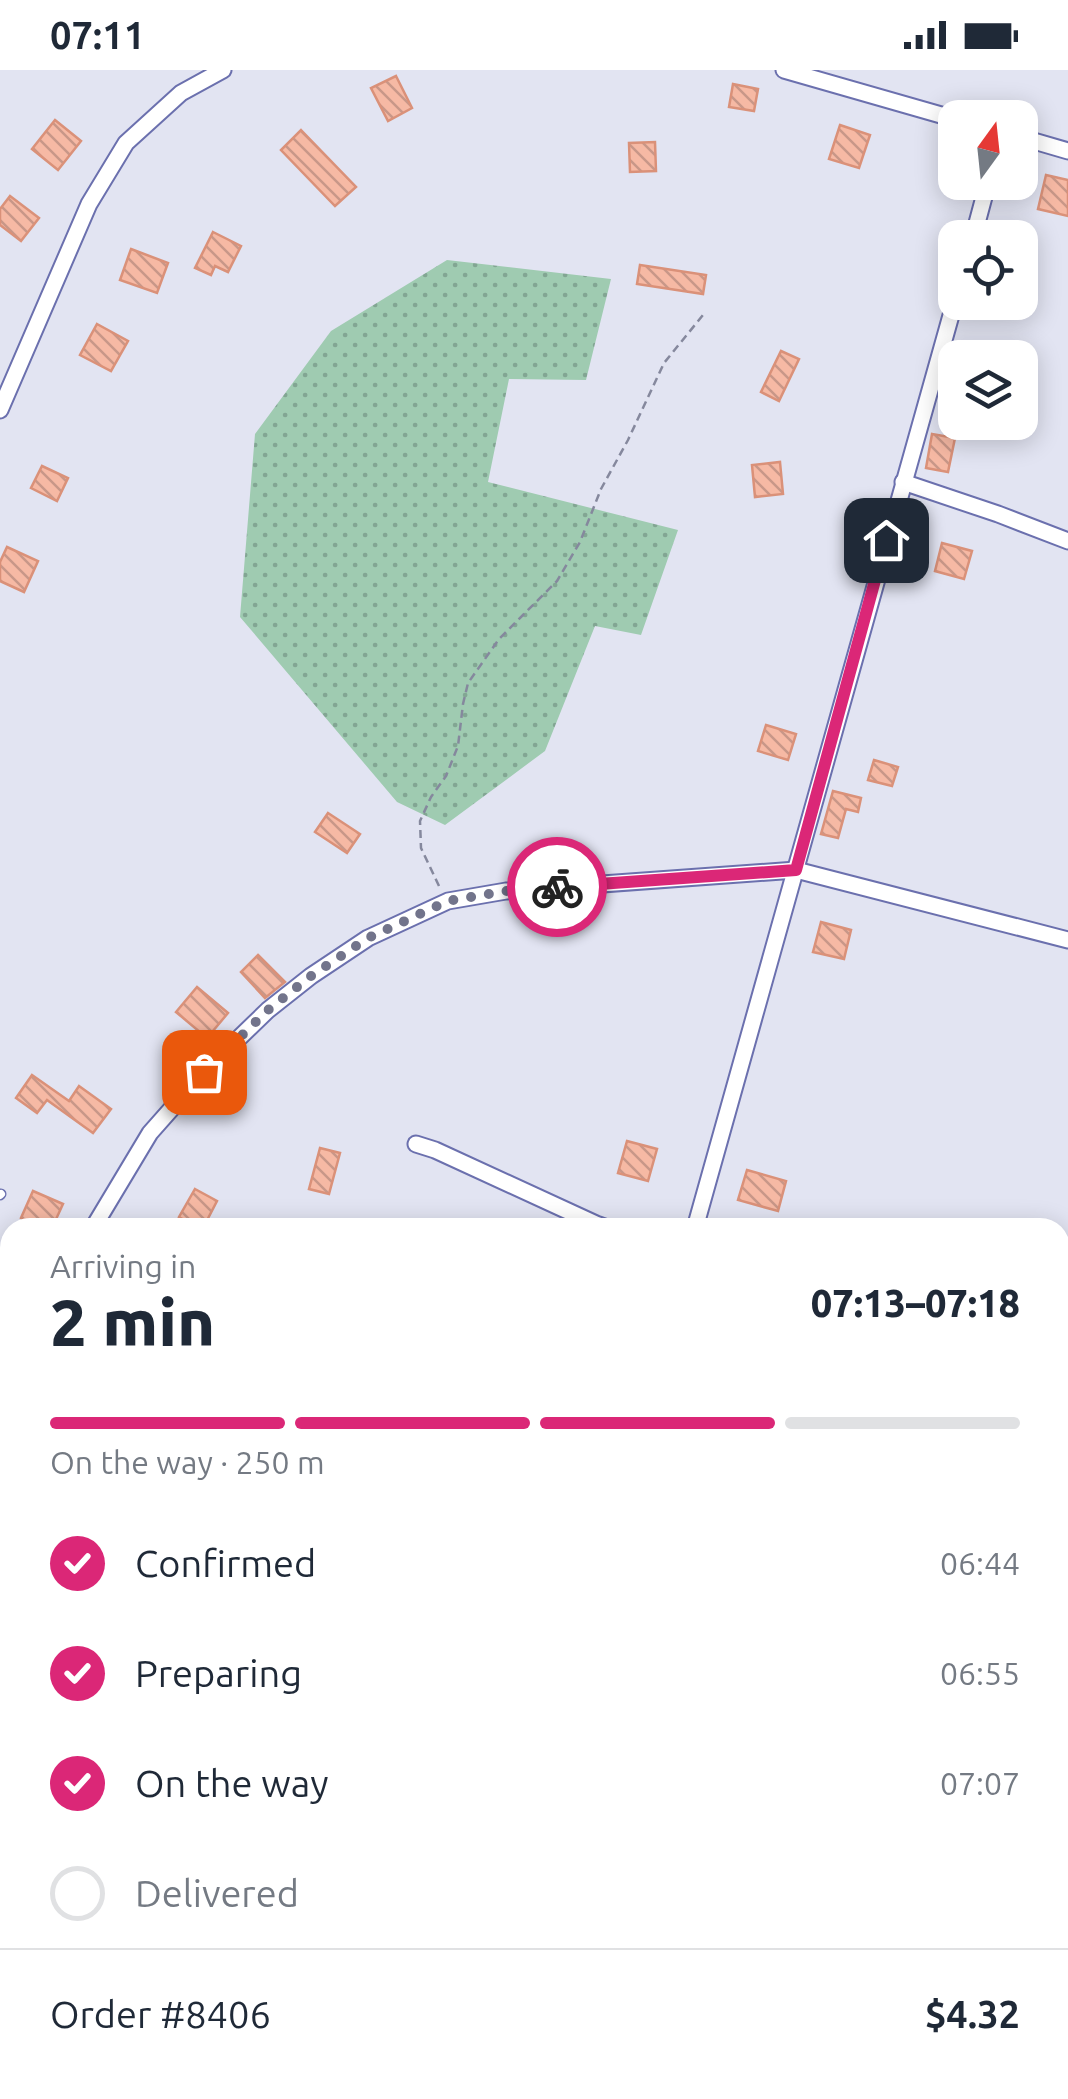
<!DOCTYPE html>
<html lang="en">
<head>
<meta charset="utf-8">
<style>
  :root { --surface:#fff; --page:#f6f6f7; --text:#1f2937; --muted:#747a83; --line:#e0e1e3; --accent:#db2777 }
  body { margin:0; font-family:Ubuntu,sans-serif; background:var(--page); color:var(--text); height:100vh; display:flex; flex-direction:column; font-size:38px; white-space:nowrap }
  * { box-sizing:border-box; margin:0 }
  p { font-size:32px; color:var(--muted) }
  .icon { flex:none; width:55px; height:55px; fill:none; stroke:currentColor; stroke-width:2; stroke-linecap:round; stroke-linejoin:round }
  .map { position:relative; flex:1; overflow:hidden }
  .panel { position:absolute; left:0px; top:1148px; width:1070px; height:882px; display:flex; flex-direction:column; background:var(--surface); border-radius:30px 30px 0 0; box-shadow:0 5px 25px #0003 }
  .panel>* { flex:none }
  .needle { width:65px; rotate:15deg }
  .controls { position:absolute; left:938px; top:30px; display:grid; gap:20px }
  .controls a { display:grid; place-items:center; width:100px; height:100px; border-radius:20px; background:var(--surface); box-shadow:0 5px 25px #0003; font-size:50px }
  .pin { position:absolute; display:grid; place-items:center; width:85px; height:85px; color:#fff; margin:-42px; border-radius:20px; box-shadow:0 5px 15px #0006 }
  .courier { position:absolute; display:grid; place-items:center; width:100px; height:100px; margin:-50px; border:8px solid #db2777; border-radius:50%; background:#fff; color:#222; box-shadow:0 2px 12px #0007 }
  .head em { font-style:normal; font-weight:800 }
  .head div { display:flex; flex-direction:column-reverse }
  .head { display:flex; align-items:center; justify-content:space-between; height:170px; padding:0 50px }
  h1 { font-size:65px; font-weight:800; line-height:75px }
  .bar { display:grid; grid-template-columns:repeat(4,1fr); gap:15px 10px; align-content:center; height:120px; padding:0 50px }
  .bar i { height:12px; border-radius:8px; background:var(--line) }
  .bar .active { background:var(--accent) }
  .bar p { grid-column:span 4 }
  .line { display:flex; align-items:center; gap:25px; padding:0 50px; border-top:2px solid var(--line) }
  .line div { flex:1 }
  ol { padding:0 50px; list-style:none }
  li { display:flex; align-items:center; gap:30px; height:110px }
  li p { margin-inline-start:auto }
  li .icon { padding:10px; border-radius:50%; background:var(--accent); color:#fff; stroke-width:4 }
  li:last-child { color:var(--muted) }
  li i { width:55px; height:55px; border:5px solid var(--line); border-radius:50% }
  .status { display:flex; justify-content:space-between; align-items:center; height:70px; padding:0 50px; background:var(--surface); direction:ltr }
  .status svg { height:28px; fill:currentColor }
  .map>svg:first-child { display:block }
</style>
</head>
<body>
<div class="status"><b>07:11</b><svg viewBox="0 0 49 12"><path d="M0 12V9h3v3zM5 12V6h3v6zM10 12V3h3v9zM15 12V0h3v12zM26 1h20v11H26zM47 4h2v5h-2z"/></svg></div>
<div class="map">
<svg width="1068" height="2029" viewBox="0 0 1068 2029">
  <defs>
    <pattern id="grass-dots" width="8" height="8" patternUnits="userSpaceOnUse" patternTransform="scale(2.5)"><rect width="8" height="8" fill="#9fcbb1"/><path d="M2 2h.1M6 6h.1" fill="none" stroke="#82a693" stroke-width="1.8" stroke-linecap="round"/></pattern>
    <pattern id="building-back-hatch" width="6" height="6" patternUnits="userSpaceOnUse" patternTransform="scale(2.5)"><rect width="6" height="6" fill="#f6b9a4"/><path d="M-1 5l2 2M0 0l6 6M5-1l2 2" fill="none" stroke="#c89788"/></pattern>
  </defs>
  <rect width="100%" height="100%" fill="#e2e4f2"/>
  <path fill="url(#grass-dots)" d="M447,190L611,209L586,310L509,309L488,412L678,460L641,565L595,556L545,681L445,755L397,732L240,547L255,364L331,261Z"/>
  <g fill="none" stroke-linecap="round" stroke-linejoin="round">
    <g stroke="#5e99b2" stroke-width="5">
      <path d="M1060,1760L1068,1757"/>
      <path d="M771,2029L778,2020"/>
    </g>
  </g>
  <g fill="url(#building-back-hatch)" stroke="#da9179" stroke-width="2.5">
    <path d="M396,6L412,38L388,51L371,18Z"/>
    <path d="M733,14L758,19L754,41L729,37Z"/>
    <path d="M55,50L81,71L58,100L32,79Z"/>
    <path d="M840,55L870,65L859,98L829,89Z"/>
    <path d="M301,60L356,117L335,136L281,80Z"/>
    <path d="M655,72L656,101L630,102L629,73Z"/>
    <path d="M1046,105L1068,110V146L1038,139Z"/>
    <path d="M10,126L39,148L21,171L0,155V139Z"/>
    <path d="M213,162L241,176L228,202L215,196L211,205L195,198Z"/>
    <path d="M131,179L168,193L157,223L120,210Z"/>
    <path d="M640,195L706,205L703,224L637,214Z"/>
    <path d="M97,254L128,271L111,301L80,285Z"/>
    <path d="M781,281L799,289L779,331L761,322Z"/>
    <path d="M932,364L955,368L948,402L926,398Z"/>
    <path d="M780,392L783,424L755,427L752,395Z"/>
    <path d="M42,396L68,408L57,431L31,418Z"/>
    <path d="M942,473L972,481L964,509L935,501Z"/>
    <path d="M7,477L38,491L24,522L0,511V492Z"/>
    <path d="M766,655L796,664L788,690L758,681Z"/>
    <path d="M874,690L898,697L892,716L868,710Z"/>
    <path d="M833,721L861,728L858,742L846,739L838,768L821,764Z"/>
    <path d="M328,743L360,764L347,783L315,762Z"/>
    <path d="M821,852L851,860L844,889L813,882Z"/>
    <path d="M258,885L285,912L265,928L241,902Z"/>
    <path d="M197,917L228,943L207,968L176,942Z"/>
    <path d="M32,1005L69,1031L79,1016L111,1039L93,1063L47,1030L37,1043L16,1028Z"/>
    <path d="M627,1071L657,1079L648,1111L618,1103Z"/>
    <path d="M320,1078L340,1083L329,1124L309,1119Z"/>
    <path d="M747,1100L786,1111L778,1141L738,1130Z"/>
    <path d="M195,1119L217,1131L203,1158H198L179,1147Z"/>
    <path d="M33,1121L63,1134L52,1158H42L21,1148Z"/>
  </g>
  <g fill="none" stroke-linecap="round" stroke-linejoin="round">
    <g stroke="#6b70ae" stroke-width="11">
      <path id="lane" d="M0,1125L1,1124"/>
    </g>
    <g stroke="#6b70ae" stroke-width="19">
      <g id="street">
        <path d="M784,0L955,49"/>
        <path d="M1020,67L1068,81"/>
        <path d="M973,168L988,112"/>
        <path d="M0,340L89,134L126,73L181,23L223,0"/>
        <path d="M903,412L998,444L1068,471"/>
        <path d="M416,1074L435,1080L596,1154L607,1158"/>
        <path d="M93,1158L150,1063L204,1002L268,940L311,906L368,868L448,831L506,821L796,800L1068,870"/>
        <path d="M695,1158C783,849 866,539 955,231"/>
        <path d="M1060,1246L1068,1242"/>
        <path d="M0,1328L10,1310"/>
        <path d="M0,1372L10,1374"/>
        <path d="M0,1437L10,1410"/>
        <path d="M1060,1665L1068,1667"/>
        <path d="M0,1704L10,1710"/>
        <path d="M462,2029L464,2020"/>
      </g>
    </g>
    <path stroke="#85889d" stroke-width="2.5" stroke-dasharray="8 5" stroke-linecap="butt" d="M439,816L421,778L420,751L431,727L446,706L458,676L463,634L468,613L499,569L557,511L580,472L601,419L628,370L664,293L703,245"/>
    <use href="#lane" stroke="#fff" stroke-width="8"/>
    <use href="#street" stroke="#fff" stroke-width="15"/>
  </g>
  <g fill="none" stroke-linecap="round" stroke-linejoin="round">
    <path stroke="#72748b" stroke-width="10" stroke-dasharray="0 18" d="M204,1002L268,940L311,906L368,868L448,831L506,821L557,817"/>
    <path stroke="#db2777" stroke-width="12" d="M557,817L796,800L886,470"/>
  </g>
</svg>
<div class="controls">
<a><svg class="needle" viewBox="-14 -14 28 28"><path d="M0-13l5 13h-10z" fill="#e53935"/><path d="M0 13l5-13h-10z" fill="#747a83"/></svg></a>
<a><svg class="icon" aria-label="locate" viewBox="0 0 24 24"><circle cx="12" cy="12" r="6"/><path d="M12 2v4M12 18v4M2 12h4M18 12h4"/></svg></a>
<a><svg class="icon" aria-label="layers" viewBox="0 0 24 24"><path d="M12 4l9 5-9 5-9-5zM3 14l9 5 9-5"/></svg></a>
</div>
<div class="pin" style="left:204px;top:1002px;background:#ea580c"><svg class="icon" aria-label="bag" viewBox="0 0 24 24"><path d="M5 8h14l-1 12H6zM9 8a3 3 0 0 1 6 0"/></svg></div>
<div class="pin" style="left:886px;top:470px;background:#1f2937"><svg class="icon" aria-label="home" viewBox="0 0 24 24"><path d="M3 11l9-7 9 7M6 9v11h12V9"/></svg></div>
<div class="courier" style="left:557px;top:817px"><svg class="icon" aria-label="bike" viewBox="0 0 24 24"><circle cx="6" cy="16" r="4"/><circle cx="18" cy="16" r="4"/><path d="M6 16l4-8h5l3 8M10 8l3 8H6M13 5h3"/></svg></div>
<section class="panel">
<div class="head"><div><h1>2 min</h1><p>Arriving in</p></div><em>07:13–07:18</em></div>
<div class="bar"><i class="active"></i><i class="active"></i><i class="active"></i><i></i><p>On the way · 250 m</p></div>
<ol>
<li><svg class="icon" aria-label="check" viewBox="0 0 24 24"><path d="M5 12l5 5 9-10"/></svg>Confirmed<p>06:44</p></li>
<li><svg class="icon" aria-label="check" viewBox="0 0 24 24"><path d="M5 12l5 5 9-10"/></svg>Preparing<p>06:55</p></li>
<li><svg class="icon" aria-label="check" viewBox="0 0 24 24"><path d="M5 12l5 5 9-10"/></svg>On the way<p>07:07</p></li>
<li><i></i>Delivered</li>
</ol>
<div class="line" style="height:130px"><div>Order #8406</div><b>$4.32</b></div>
</section>
</div>
</body>
</html>
